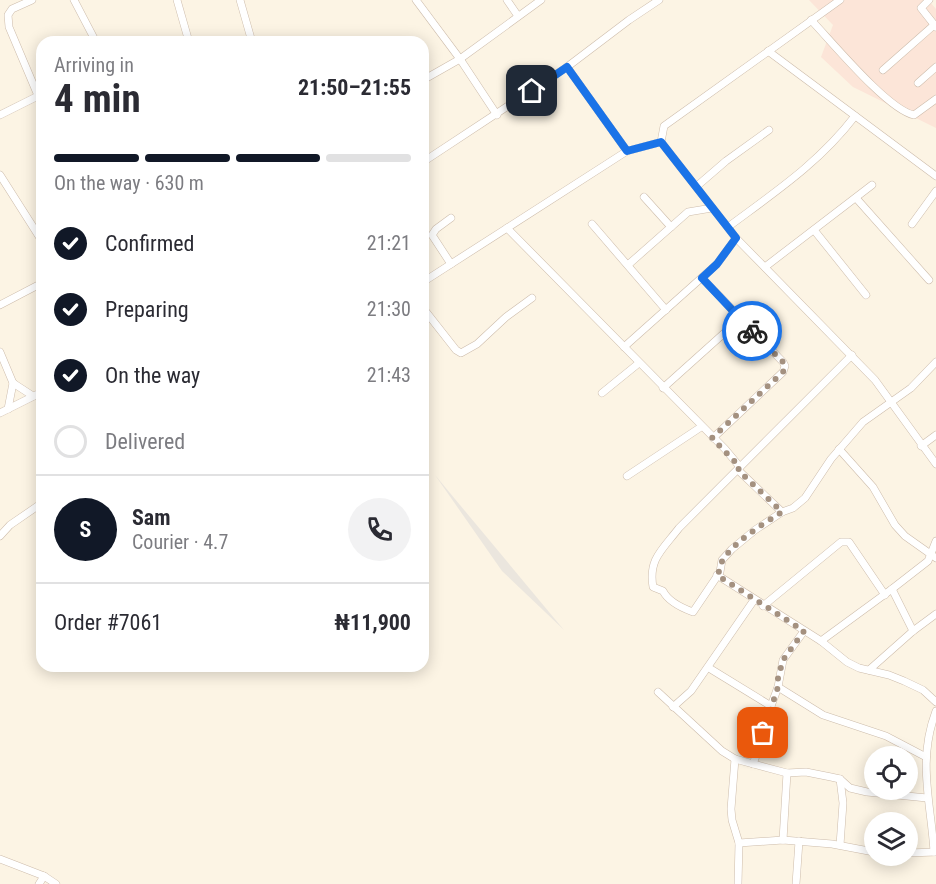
<!DOCTYPE html>
<html lang="en">
<head>
<meta charset="utf-8">
<style>
  :root { --surface:#fff; --page:#f2f2f3; --text:#2b2b33; --muted:#7c7c81; --line:#e1e1e2; --accent:#111827 }
  body { margin:0; font-family:"Roboto Condensed",sans-serif; background:var(--page); color:var(--text); height:100vh; display:flex; flex-direction:column; font-size:22px; white-space:nowrap }
  * { box-sizing:border-box; margin:0 }
  p { font-size:20px; color:var(--muted) }
  .icon { flex:none; width:33px; height:33px; fill:none; stroke:currentColor; stroke-width:2; stroke-linecap:round; stroke-linejoin:round }
  .map { position:relative; flex:1; overflow:hidden }
  .sheet { position:absolute; left:36px; top:36px; width:393px; height:636px; display:flex; flex-direction:column; background:var(--surface); border-radius:18px; box-shadow:0 3px 15px #0003 }
  .sheet>* { flex:none }
  .buttons { position:absolute; left:864px; top:746px; display:grid; gap:12px }
  .buttons a { display:grid; place-items:center; width:54px; height:54px; border-radius:50%; background:var(--surface); box-shadow:0 3px 15px #0003; font-size:30px }
  .pin { position:absolute; display:grid; place-items:center; width:51px; height:51px; color:#fff; margin:-26px; border-radius:12px; box-shadow:0 3px 9px #0006 }
  .courier { position:absolute; display:grid; place-items:center; width:60px; height:60px; margin:-30px; border:4px solid #1a73e8; border-radius:50%; background:#fff; color:#222; box-shadow:0 2px 8px #0007 }
  .overview em { font-style:normal; font-weight:700 }
  .overview div { display:flex; flex-direction:column-reverse }
  .overview { display:flex; align-items:center; justify-content:space-between; height:102px; padding:0 18px }
  h1 { font-size:39px; font-weight:700; line-height:45px }
  .bar { display:grid; grid-template-columns:repeat(4,1fr); gap:9px 6px; align-content:center; height:72px; padding:0 18px }
  .bar i { height:8px; border-radius:4px; background:var(--line) }
  .bar .on { background:var(--accent) }
  .bar p { grid-column:span 4 }
  .line { display:flex; align-items:center; gap:15px; padding:0 18px; border-top:2px solid var(--line) }
  .line div { flex:1 }
  .round { display:grid; place-items:center; flex:none; width:63px; height:63px; border-radius:32px; background:var(--page) }
  ol { padding:0 18px; list-style:none }
  li { display:flex; align-items:center; gap:18px; height:66px }
  li p { margin-inline-start:auto }
  li .icon { padding:6px; border-radius:50%; background:var(--accent); color:#fff; stroke-width:4 }
  li:last-child { color:var(--muted) }
  li i { width:33px; height:33px; border:3px solid var(--line); border-radius:50% }
  .map>svg:first-child { display:block }
</style>
</head>
<body>
<div class="map">
<svg width="936" height="884" viewBox="0 0 936 884">
  <rect width="100%" height="100%" fill="#fcf4e4"/>
  <path fill="#fce5d8" d="M809,0H928L936,9V128L853,87L821,57L833,25Z"/>
  <path fill="#ebe6de" d="M435,475L564,630L502,571Z"/>
  <g fill="none" stroke-linecap="round" stroke-linejoin="round">
    <g stroke="#cdbcab" stroke-width="8">
      <g id="minor">
        <path d="M32,0L12,9L8,15L9,27L42,105"/>
        <path d="M74,0L96,42"/>
        <path d="M177,0L189,42"/>
        <path d="M240,0L252,42"/>
        <path d="M416,0L460,59L497,115"/>
        <path d="M507,0L518,16"/>
        <path d="M929,0L921,8L936,27"/>
        <path d="M811,20C832,42 888,110 914,115L936,99"/>
        <path d="M768,51L936,176"/>
        <path d="M567,67L627,151"/>
        <path d="M883,70L934,25"/>
        <path d="M423,80L460,59L541,0"/>
        <path d="M918,83L936,67"/>
        <path d="M0,115L38,96"/>
        <path d="M661,142L736,238L875,380L936,464"/>
        <path d="M423,162L567,67L629,20L659,0"/>
        <path d="M0,175L42,241"/>
        <path d="M697,186L726,161L769,130"/>
        <path d="M644,197L671,227"/>
        <path d="M856,198L929,280"/>
        <path d="M451,218L436,229L432,235L451,264"/>
        <path d="M592,224L666,310"/>
        <path d="M912,224L936,191"/>
        <path d="M728,227C775,192 819,163 855,116"/>
        <path d="M507,228L725,449L740,467"/>
        <path d="M814,230L866,295"/>
        <path d="M629,264L688,212L712,208"/>
        <path d="M765,267L872,185"/>
        <path d="M702,278L783,362L785,366L783,372L713,438"/>
        <path d="M423,282L627,151L661,142L664,126L840,0"/>
        <path d="M0,305L42,283"/>
        <path d="M423,308L456,350L461,353L477,344L506,317L532,298"/>
        <path d="M624,347L717,264L736,238"/>
        <path d="M0,352L13,383L33,396"/>
        <path d="M852,355L679,528C663,549 648,559 653,587L663,591C668,601 682,608 693,612L720,572L722,560L732,549L755,530L782,512L793,508L805,498L831,459L863,422L911,388L936,362"/>
        <path d="M663,388L741,318"/>
        <path d="M602,393L639,363"/>
        <path d="M8,409L13,383"/>
        <path d="M0,413L42,392"/>
        <path d="M921,446L936,435"/>
        <path d="M839,449L873,487L895,525L905,536L936,558"/>
        <path d="M738,470L782,512"/>
        <path d="M627,476L701,427"/>
        <path d="M0,536L10,525L42,503"/>
        <path d="M717,575L821,641L847,662L859,668L889,675L904,681L923,690L936,702"/>
        <path d="M892,589L913,631"/>
        <path d="M763,606L841,542H849L885,595"/>
        <path d="M821,641L892,589L928,561L936,541"/>
        <path d="M709,668L771,706"/>
        <path d="M869,670L913,631L936,614"/>
        <path d="M778,687L823,715L886,736L926,757"/>
        <path d="M658,692L722,751L735,759L787,773L806,772L831,777L840,779L850,788L867,792L927,798"/>
        <path d="M673,707L691,691L754,600"/>
        <path d="M735,759L731,809L732,820L739,843L738,884"/>
        <path d="M753,764L769,720L771,706L778,687L783,660L804,631"/>
        <path d="M840,779L843,803L840,845"/>
        <path d="M783,840L787,773"/>
        <path d="M739,843L783,840L832,844L874,852"/>
        <path d="M934,852C931,802 917,761 936,711"/>
        <path d="M908,853L936,852"/>
        <path d="M0,859L44,876L56,884"/>
        <path d="M39,884L44,876"/>
        <path d="M796,884L799,841"/>
      </g>
    </g>
    <use href="#minor" stroke="#fff" stroke-width="7"/>
  </g>
  <g fill="none" stroke-linecap="round" stroke-linejoin="round">
    <path stroke="#a49180" stroke-width="6" stroke-dasharray="0 10.8" d="M752,331L783,362L785,366L783,372L712,438L740,467L738,470L782,512C762,525 738,539 724,558C720,563 721,570 717,575L804,631L783,660L778,678V687L763,733"/>
    <path stroke="#1a73e8" stroke-width="8" d="M532,91L567,67L627,151L661,142L736,238L717,264L702,278L752,331"/>
  </g>
</svg>
<div class="buttons">
<a><svg class="icon" aria-label="locate" viewBox="0 0 24 24"><circle cx="12" cy="12" r="6"/><path d="M12 2v4M12 18v4M2 12h4M18 12h4"/></svg></a>
<a><svg class="icon" aria-label="layers" viewBox="0 0 24 24"><path d="M12 4l9 5-9 5-9-5zM3 14l9 5 9-5"/></svg></a>
</div>
<div class="pin" style="left:763px;top:733px;background:#ea580c"><svg class="icon" aria-label="bag" viewBox="0 0 24 24"><path d="M5 8h14l-1 12H6zM9 8a3 3 0 0 1 6 0"/></svg></div>
<div class="pin" style="left:532px;top:91px;background:#1f2937"><svg class="icon" aria-label="home" viewBox="0 0 24 24"><path d="M3 11l9-7 9 7M6 9v11h12V9"/></svg></div>
<div class="courier" style="left:752px;top:331px"><svg class="icon" aria-label="bike" viewBox="0 0 24 24"><circle cx="6" cy="16" r="4"/><circle cx="18" cy="16" r="4"/><path d="M6 16l4-8h5l3 8M10 8l3 8H6M13 5h3"/></svg></div>
<section class="sheet">
<div class="overview"><div><h1>4 min</h1><p>Arriving in</p></div><em>21:50–21:55</em></div>
<div class="bar"><i class="on"></i><i class="on"></i><i class="on"></i><i></i><p>On the way · 630 m</p></div>
<ol>
<li><svg class="icon" aria-label="check" viewBox="0 0 24 24"><path d="M5 12l5 5 9-10"/></svg>Confirmed<p>21:21</p></li>
<li><svg class="icon" aria-label="check" viewBox="0 0 24 24"><path d="M5 12l5 5 9-10"/></svg>Preparing<p>21:30</p></li>
<li><svg class="icon" aria-label="check" viewBox="0 0 24 24"><path d="M5 12l5 5 9-10"/></svg>On the way<p>21:43</p></li>
<li><i></i>Delivered</li>
</ol>
<div class="line" style="height:108px"><b class="round" style="background:var(--accent);color:#fff">S</b><div><b>Sam</b><p>Courier · 4.7</p></div><a class="round"><svg class="icon" aria-label="phone" viewBox="0 0 24 24"><path d="M5 4h4l2 5-3 2q2 4 5 5l2-3 5 2v4C11 20 4 13 5 4z"/></svg></a></div>
<div class="line" style="height:78px"><div>Order #7061</div><b>₦11,900</b></div>
</section>
</div>
</body>
</html>
